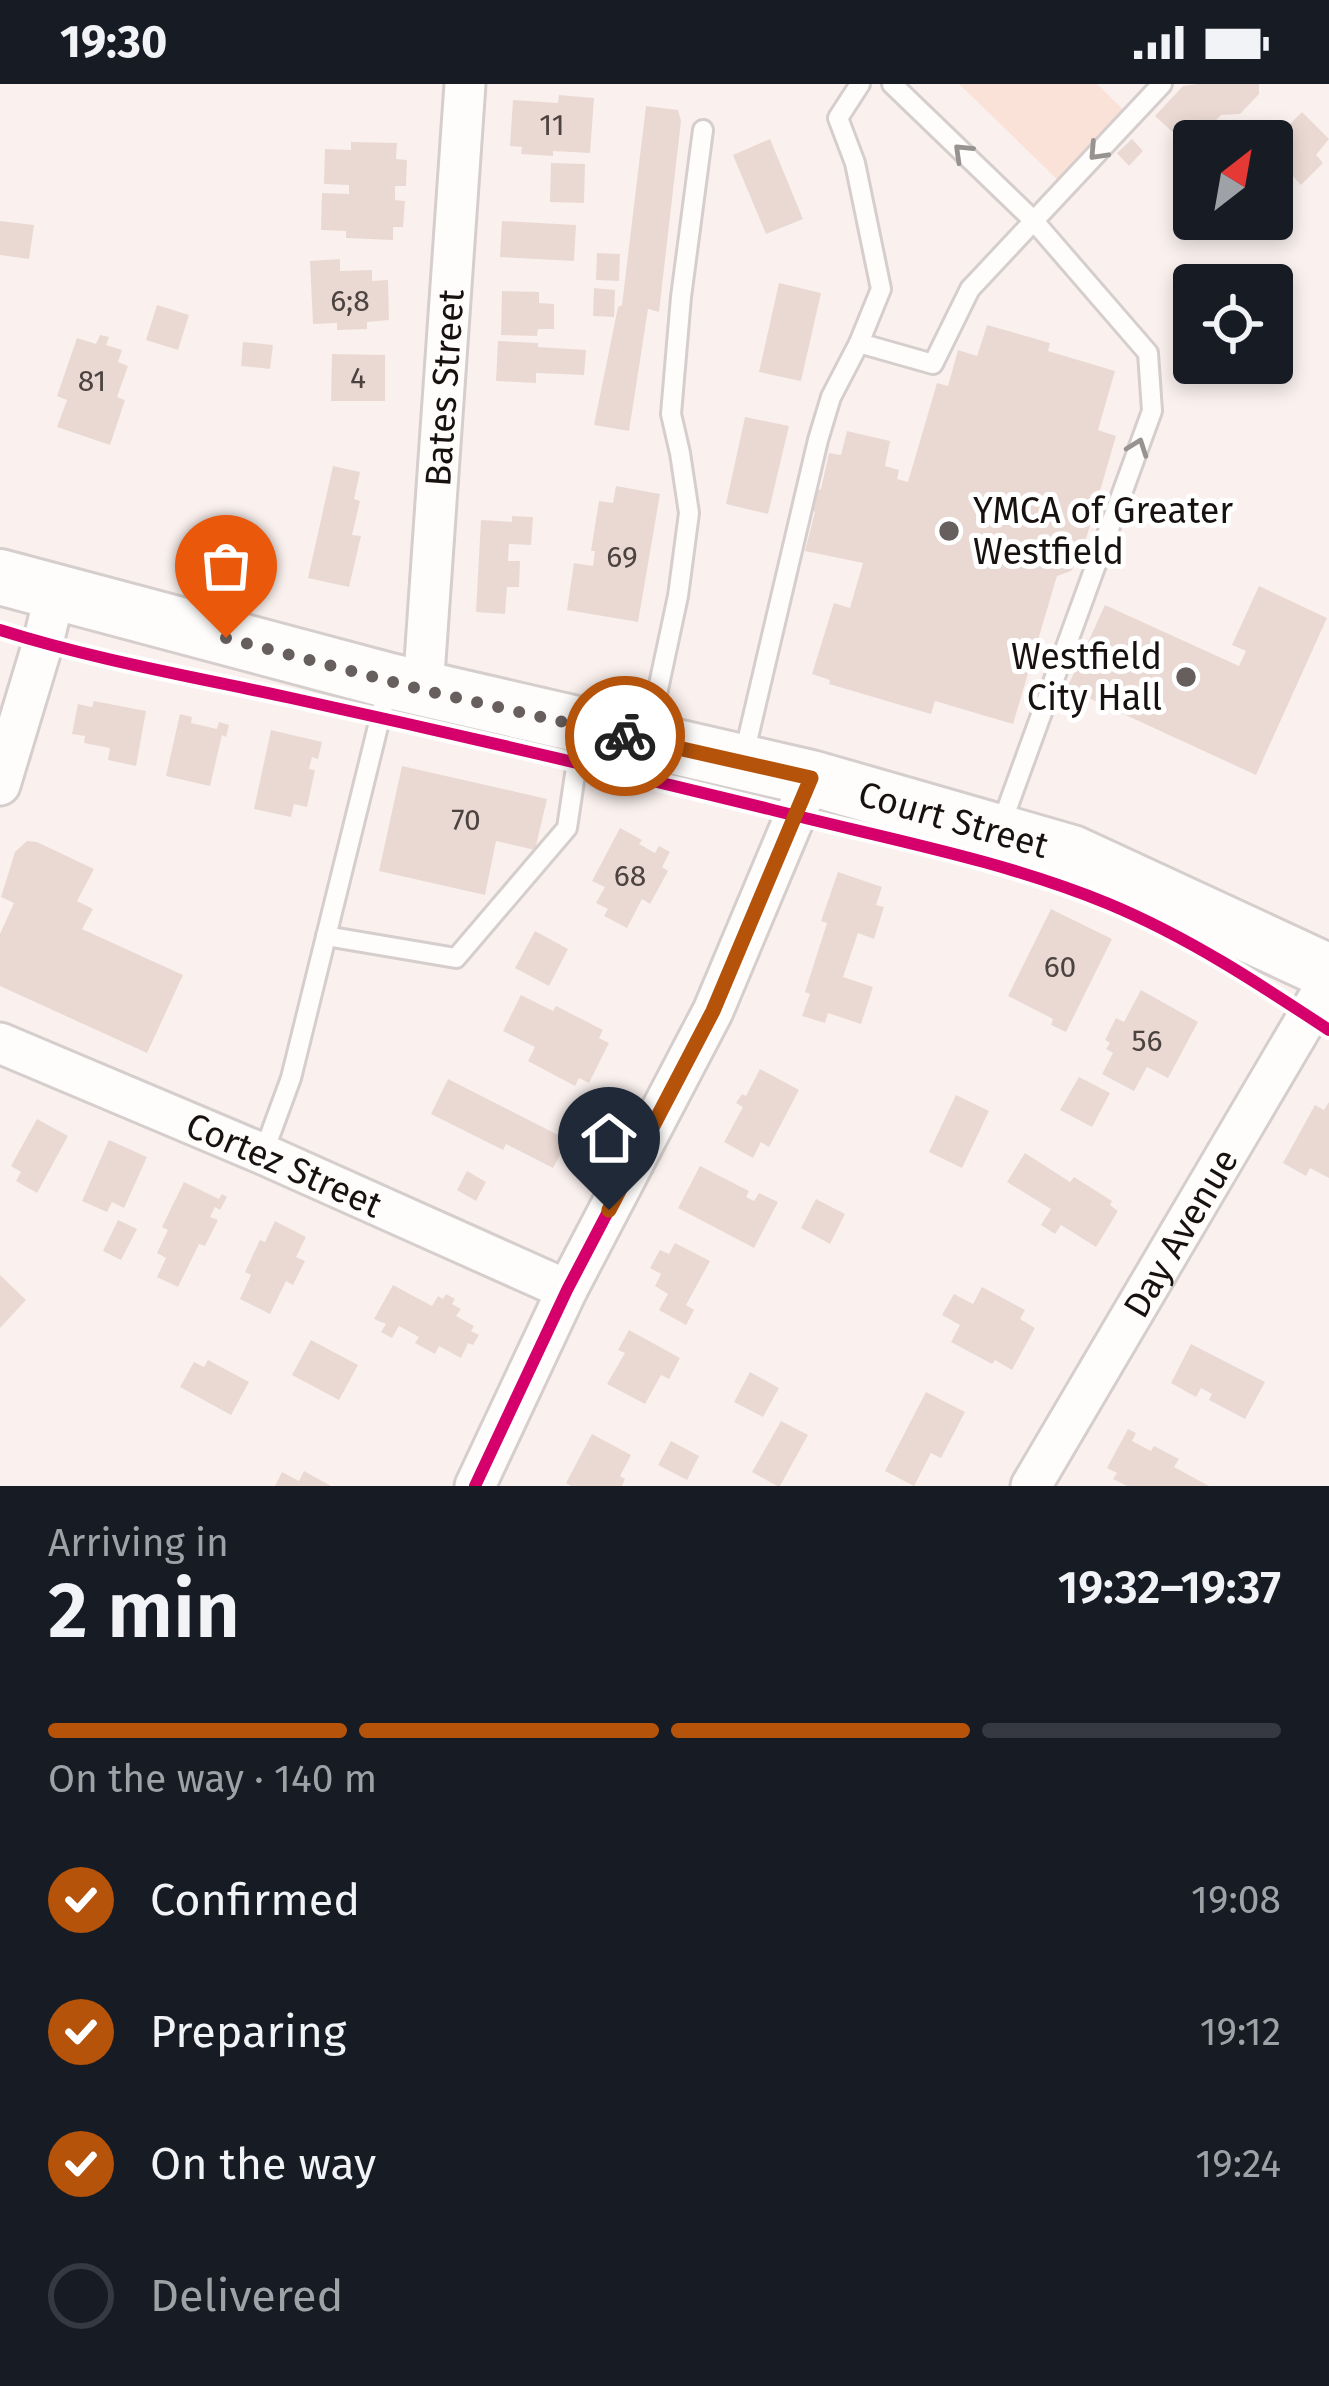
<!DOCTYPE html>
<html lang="en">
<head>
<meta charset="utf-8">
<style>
  :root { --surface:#171b24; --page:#20242c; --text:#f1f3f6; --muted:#9ea1a6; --line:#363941; --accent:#b45309 }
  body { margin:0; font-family:"Fira Sans",sans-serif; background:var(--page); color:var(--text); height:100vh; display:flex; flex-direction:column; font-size:45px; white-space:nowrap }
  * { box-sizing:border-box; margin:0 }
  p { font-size:39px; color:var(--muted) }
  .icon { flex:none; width:66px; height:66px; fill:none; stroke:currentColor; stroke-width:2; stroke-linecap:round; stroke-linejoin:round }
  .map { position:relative; height:1402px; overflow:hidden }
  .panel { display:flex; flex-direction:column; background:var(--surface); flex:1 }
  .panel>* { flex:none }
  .needle { width:78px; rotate:31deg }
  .controls { position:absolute; left:1173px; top:36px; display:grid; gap:24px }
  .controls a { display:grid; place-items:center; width:120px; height:120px; border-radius:12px; background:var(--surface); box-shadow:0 6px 18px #0003; font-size:60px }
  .pin { position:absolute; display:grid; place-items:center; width:102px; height:102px; color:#fff; margin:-123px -51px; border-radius:50% 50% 50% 0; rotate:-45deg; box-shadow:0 0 12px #0007 }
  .pin .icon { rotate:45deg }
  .courier { position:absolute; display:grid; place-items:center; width:120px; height:120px; margin:-60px; border:9px solid #b45309; border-radius:50%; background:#fff; color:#222; box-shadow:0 3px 15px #0007 }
  .summary em { font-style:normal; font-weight:600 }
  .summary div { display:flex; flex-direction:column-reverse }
  .summary { display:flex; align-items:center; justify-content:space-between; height:204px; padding:0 48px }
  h1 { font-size:78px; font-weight:600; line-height:90px }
  .bar { display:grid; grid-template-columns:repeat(4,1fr); gap:18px 12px; align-content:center; height:144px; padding:0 48px }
  .bar i { height:15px; border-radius:9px; background:var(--line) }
  .bar .current { background:var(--accent) }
  .bar p { grid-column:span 4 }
  ol { padding:0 48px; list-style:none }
  li { display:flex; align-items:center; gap:36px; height:132px }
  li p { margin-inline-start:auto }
  li .icon { padding:12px; border-radius:50%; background:var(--accent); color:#fff; stroke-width:4 }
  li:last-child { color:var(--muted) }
  li i { width:66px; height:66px; border:6px solid var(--line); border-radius:50% }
  .status { display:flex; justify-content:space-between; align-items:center; height:84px; padding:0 60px; background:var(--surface); direction:ltr }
  .status svg { height:33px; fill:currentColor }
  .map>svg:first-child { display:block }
</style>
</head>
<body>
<div class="status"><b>19:30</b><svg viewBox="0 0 49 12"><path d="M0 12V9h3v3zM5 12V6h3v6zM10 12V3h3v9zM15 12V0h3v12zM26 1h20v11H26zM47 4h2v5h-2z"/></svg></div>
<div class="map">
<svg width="1329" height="1402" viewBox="0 0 1329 1402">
  <rect width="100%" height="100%" fill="#faf1ee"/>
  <path fill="#fbe2d9" d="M959,0H1097L1131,33L1065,103Z"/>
  <g fill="#ead9d3">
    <path d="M1198,0H1259V10L1240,30L1221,31L1190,64L1155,32L1183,2Z"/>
    <path d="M559,11L594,14L590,69L553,67V72L521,70L522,63L510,62L513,16L558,19Z"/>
    <path d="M646,22L678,26L681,37L659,228L648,225L629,347L594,341L618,223L622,221Z"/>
    <path d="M1302,28L1329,55L1316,71L1323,79L1301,101L1291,90L1272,109V58Z"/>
    <path d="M770,55L803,135L766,150L733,71Z"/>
    <path d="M1132,55L1143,67L1129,82L1117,69Z"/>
    <path d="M351,58L397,59L396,75L407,76L406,102H395V116L405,117L403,143H393V156L346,154V147L321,146L322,109L349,110V101L324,100L325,65L351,66Z"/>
    <path d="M551,79L585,80L584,119L550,118Z"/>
    <path d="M0,137L34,141L29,175L0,171Z"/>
    <path d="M502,137L576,141L574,177L500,173Z"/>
    <path d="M597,169L620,170L619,197L596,196Z"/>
    <path d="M340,175V187L372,186V197L388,196L389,236L367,238V245L337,246V239L313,240L310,177Z"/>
    <path d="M779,199L821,209L801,297L759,288Z"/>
    <path d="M594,204L615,206L614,233L593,232Z"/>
    <path d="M502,207L539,208V219L554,220V245H538L537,252L501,251Z"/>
    <path d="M157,221L189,231L178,266L146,256Z"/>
    <path d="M987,241L1050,259L1048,267L1115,287L1098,346L1116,352L1081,472L1071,487L1057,492L1013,640L935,617L931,630L829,600L830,596L812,590L834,519L850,524L863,479L805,467L815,428L809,423L813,409L821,405L829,369L841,371L847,347L890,357L885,382L899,386L897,395L908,398L937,299L948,302L958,266L977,272Z"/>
    <path d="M100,251L109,253L106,261L122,266L118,278L128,282L117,313L125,316L110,361L57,343L67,316L57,312L77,254L96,260Z"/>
    <path d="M498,257L538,259V263L586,266L584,291L536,289V299L496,297Z"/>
    <path d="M243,258L273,261L270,285L241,282Z"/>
    <path d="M332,270L385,271V317H331Z"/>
    <path d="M745,333L789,342L768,430L726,420Z"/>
    <path d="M333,382L360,388L354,415L360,417L352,451L361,452L349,503L308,494Z"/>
    <path d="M616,402L660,410L638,538L567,526L574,479L593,482L595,467H591L599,417L613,419Z"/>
    <path d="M512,432L533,433L531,461L509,460L508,477H520L519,503H507L505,530L476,528L481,436L512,438Z"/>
    <path d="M1259,502L1327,534L1256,691L1067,604L1105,521L1239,582L1246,567L1232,561Z"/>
    <path d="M94,617L146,627L136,682L108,676L110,664L84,659L85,652L72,650L78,620L92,623Z"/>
    <path d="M180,630L192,633L191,639L217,645L219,638L229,641L226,653L222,651L210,702L166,692Z"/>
    <path d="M271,646L322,658L318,675L312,673L309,685L315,686L307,723L294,720L291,733L254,725Z"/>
    <path d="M402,682L547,715L535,766L496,757L485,811L379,787Z"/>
    <path d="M620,744L642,756L639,760L655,769L659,762L670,768L662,783L668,787L650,820L642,815L627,844L604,832L608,825L596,819L605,803L592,797Z"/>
    <path d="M27,757L37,758L94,785L77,817L93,825L82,845L183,891L147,969L0,902V850L14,819L1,813L15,768Z"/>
    <path d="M838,788L882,803L876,821L884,823L874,855L858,849L843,893L873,903L861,940L828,929L825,939L802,932L810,910L805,908L827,839L821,837Z"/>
    <path d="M1051,825L1112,855L1066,948L1051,941L1053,935L1008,912Z"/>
    <path d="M535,847L568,865L549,902L515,884Z"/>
    <path d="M1141,906L1198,938L1168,994L1147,983L1134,1007L1102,990L1113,969L1106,965L1110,959L1105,956L1116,934L1124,938Z"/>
    <path d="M521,911L553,927L556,922L603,946L599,954L609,959L589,999L579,994L575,1002L528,977L535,963L503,947Z"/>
    <path d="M760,985L799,1006L769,1063L761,1058L753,1074L724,1058L743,1023L736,1019L742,1010L746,1012Z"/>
    <path d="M1079,993L1110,1009L1092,1043L1060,1026Z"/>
    <path d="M448,995L568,1056L553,1084L506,1060L503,1066L431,1030Z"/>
    <path d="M956,1011L989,1027L962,1084L929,1068Z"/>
    <path d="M1329,1018V1094L1310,1084L1306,1092L1283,1079L1315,1021L1324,1026Z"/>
    <path d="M37,1035L68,1052L37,1109L16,1097L21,1088L11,1082Z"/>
    <path d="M109,1056L147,1073L124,1124L112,1118L107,1128L82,1117Z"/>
    <path d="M1025,1069L1070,1098L1074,1093L1112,1117L1110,1121L1118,1127L1096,1163L1061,1141L1055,1150L1041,1141L1051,1125L1007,1098Z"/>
    <path d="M700,1082L749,1107L746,1113L754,1117L759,1109L778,1118L754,1164L678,1124Z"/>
    <path d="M467,1087L486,1098L476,1117L457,1106Z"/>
    <path d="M184,1098L219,1115L222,1110L227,1113L220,1126L215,1123L210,1133L218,1136L205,1162L199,1160L178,1203L157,1193L166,1174L157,1169L168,1146L162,1143Z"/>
    <path d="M816,1115L845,1130L830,1160L801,1144Z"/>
    <path d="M118,1136L137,1145L121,1176L103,1167Z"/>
    <path d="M275,1137L306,1153L296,1173L305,1177L293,1201L286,1197L270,1230L240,1215L251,1191L245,1188L260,1156L265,1158Z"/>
    <path d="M675,1159L710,1177L686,1221L694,1226L686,1241L659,1226L668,1210L655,1202L661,1190L650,1184L660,1166L669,1170Z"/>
    <path d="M0,1191L26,1216L0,1244Z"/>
    <path d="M393,1201L432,1222L438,1212L443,1215L446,1210L455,1215L452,1220L461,1225L456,1232L474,1242L471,1247L479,1251L473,1261L468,1259L461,1274L439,1262L435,1270L415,1259L419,1253L399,1242L392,1254L381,1248L386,1240L374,1235Z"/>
    <path d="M982,1203L1025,1226L1020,1235L1035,1244L1012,1286L995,1276L992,1280L951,1258L960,1241L942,1231L954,1210L973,1220Z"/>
    <path d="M629,1246L680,1274L669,1295L661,1291L645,1320L607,1300L625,1269L618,1266Z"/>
    <path d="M311,1256L358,1281L339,1316L292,1291Z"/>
    <path d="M1191,1260L1265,1298L1245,1335L1209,1316L1212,1310L1201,1304L1196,1313L1171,1299Z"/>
    <path d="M208,1276L249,1298L231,1331L180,1303L194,1278L204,1283Z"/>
    <path d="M750,1288L779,1304L763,1333L734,1318Z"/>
    <path d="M926,1308L965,1328L941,1374L931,1369L914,1402L885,1387Z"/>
    <path d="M781,1337L808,1351L780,1402H777L752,1388Z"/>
    <path d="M1128,1345L1136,1349L1132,1357L1151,1367L1154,1362L1179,1375L1174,1383L1209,1402H1127L1113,1395L1117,1389L1107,1384Z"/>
    <path d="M592,1350L631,1371L620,1392L625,1395L622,1402H571L566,1399Z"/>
    <path d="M671,1357L699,1372L687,1396L658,1381Z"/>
    <path d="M304,1387L331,1402H275L282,1388L299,1397Z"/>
  </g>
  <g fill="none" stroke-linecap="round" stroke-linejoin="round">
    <g stroke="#d5cecc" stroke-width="24">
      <g id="service">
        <path d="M860,0L838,34L855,79L881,205L859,259L933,280L970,205L1162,0"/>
        <path d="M892,0L1033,136L1148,269L1152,327L1001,741"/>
        <path d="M648,652L678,512L689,429L680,369L671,330L681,213L703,46"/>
        <path d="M743,675L818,356L831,313L859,259"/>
        <path d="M326,852L456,874L567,744L582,644"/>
        <path d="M263,1070L291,994L388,602"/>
      </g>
    </g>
    <g stroke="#d5cecc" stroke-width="45">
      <g id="minor">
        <path id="s1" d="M423,606L465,0"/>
        <path d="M0,701L43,559L55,509"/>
        <path id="s2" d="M0,959L263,1070L567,1206"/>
        <path d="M475,1402L567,1206L713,927L811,694"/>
        <path id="s3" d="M1031,1402L1329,896"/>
      </g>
    </g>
    <g stroke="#d5cecc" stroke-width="60">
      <g id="secondary">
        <path id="s4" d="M0,493L390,597L811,694L1072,769L1329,888"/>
      </g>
    </g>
    <use href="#service" stroke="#fefdfc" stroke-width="18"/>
    <use href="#minor" stroke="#fefdfc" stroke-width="39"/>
    <use href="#secondary" stroke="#fefdfc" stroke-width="54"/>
    <g stroke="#fff" stroke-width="20">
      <g id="cycleway">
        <path d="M0,546C95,576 194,593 291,614C451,649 610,686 769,725C882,754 1000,775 1109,820C1188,853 1258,899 1329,946"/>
        <path d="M475,1402L567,1206L713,927L811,694"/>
      </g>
    </g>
    <use href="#cycleway" stroke="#d6006c" stroke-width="12"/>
  </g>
  <defs><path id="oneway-chevron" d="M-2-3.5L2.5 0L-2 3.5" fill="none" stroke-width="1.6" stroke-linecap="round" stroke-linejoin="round" transform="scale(3)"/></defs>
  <g stroke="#969391">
    <use href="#oneway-chevron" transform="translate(962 68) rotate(-136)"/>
    <use href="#oneway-chevron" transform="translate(1097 68) rotate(133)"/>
    <use href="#oneway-chevron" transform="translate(1138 363) rotate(-70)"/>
  </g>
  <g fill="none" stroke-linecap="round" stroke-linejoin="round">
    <path stroke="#665f5d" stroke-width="12" stroke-dasharray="0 21.6" d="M226,554L423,606L625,652"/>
    <path stroke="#b45309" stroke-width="15" d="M609,1126L713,927L811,694L625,652"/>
  </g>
  <g fill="#665f5d" stroke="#fff" stroke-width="4.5">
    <circle cx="949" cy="447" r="12"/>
    <circle cx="1186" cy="593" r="12"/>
  </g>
  <g text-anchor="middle" stroke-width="10" stroke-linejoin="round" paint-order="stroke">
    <g font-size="30" fill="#4c4340">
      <text x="552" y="51">11</text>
      <text x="350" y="227">6;8</text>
      <text x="358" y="304">4</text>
      <text x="92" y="307">81</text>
      <text x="622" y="483">69</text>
      <text x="466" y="746">70</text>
      <text x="630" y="802">68</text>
      <text x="1060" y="893">60</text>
      <text x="1147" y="967">56</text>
    </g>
    <g font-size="36" fill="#17110f" stroke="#fff">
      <text dy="13" stroke="none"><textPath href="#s1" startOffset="303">Bates Street</textPath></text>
      <text dy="13" stroke="none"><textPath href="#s4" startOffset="984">Court Street</textPath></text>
      <text dy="13" stroke="none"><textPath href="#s2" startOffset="309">Cortez Street</textPath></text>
      <text dy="13" stroke="none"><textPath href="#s3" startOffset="294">Day Avenue</textPath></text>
    </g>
    <g font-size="36" fill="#17110f" stroke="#fff" text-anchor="start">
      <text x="973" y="439">YMCA of Greater<tspan x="973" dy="41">Westfield</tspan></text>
      <text x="1162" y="585" text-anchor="end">Westfield<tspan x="1162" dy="41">City Hall</tspan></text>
    </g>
  </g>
</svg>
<div class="controls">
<a><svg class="needle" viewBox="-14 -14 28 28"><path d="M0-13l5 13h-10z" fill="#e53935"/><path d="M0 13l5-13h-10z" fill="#9ea1a6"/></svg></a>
<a><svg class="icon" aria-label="locate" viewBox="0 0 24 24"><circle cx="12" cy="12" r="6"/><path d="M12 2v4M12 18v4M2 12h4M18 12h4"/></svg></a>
</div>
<div class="pin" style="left:226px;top:554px;background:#ea580c"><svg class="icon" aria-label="bag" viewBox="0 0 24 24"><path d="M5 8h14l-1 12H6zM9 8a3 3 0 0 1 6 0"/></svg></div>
<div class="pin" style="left:609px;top:1126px;background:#1f2937"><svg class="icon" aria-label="home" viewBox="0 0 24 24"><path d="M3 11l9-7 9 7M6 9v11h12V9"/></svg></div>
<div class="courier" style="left:625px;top:652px"><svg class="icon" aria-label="bike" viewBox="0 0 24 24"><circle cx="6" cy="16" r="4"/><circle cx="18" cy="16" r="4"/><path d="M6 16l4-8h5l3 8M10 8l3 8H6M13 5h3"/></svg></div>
</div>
<section class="panel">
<div class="summary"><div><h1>2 min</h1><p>Arriving in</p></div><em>19:32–19:37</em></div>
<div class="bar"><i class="current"></i><i class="current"></i><i class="current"></i><i></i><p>On the way · 140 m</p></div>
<ol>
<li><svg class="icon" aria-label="check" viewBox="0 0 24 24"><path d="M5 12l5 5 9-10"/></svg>Confirmed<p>19:08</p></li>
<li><svg class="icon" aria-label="check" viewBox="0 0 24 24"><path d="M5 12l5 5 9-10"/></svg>Preparing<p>19:12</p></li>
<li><svg class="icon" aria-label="check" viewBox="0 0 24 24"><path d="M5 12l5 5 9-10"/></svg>On the way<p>19:24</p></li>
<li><i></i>Delivered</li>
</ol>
</section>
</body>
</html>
